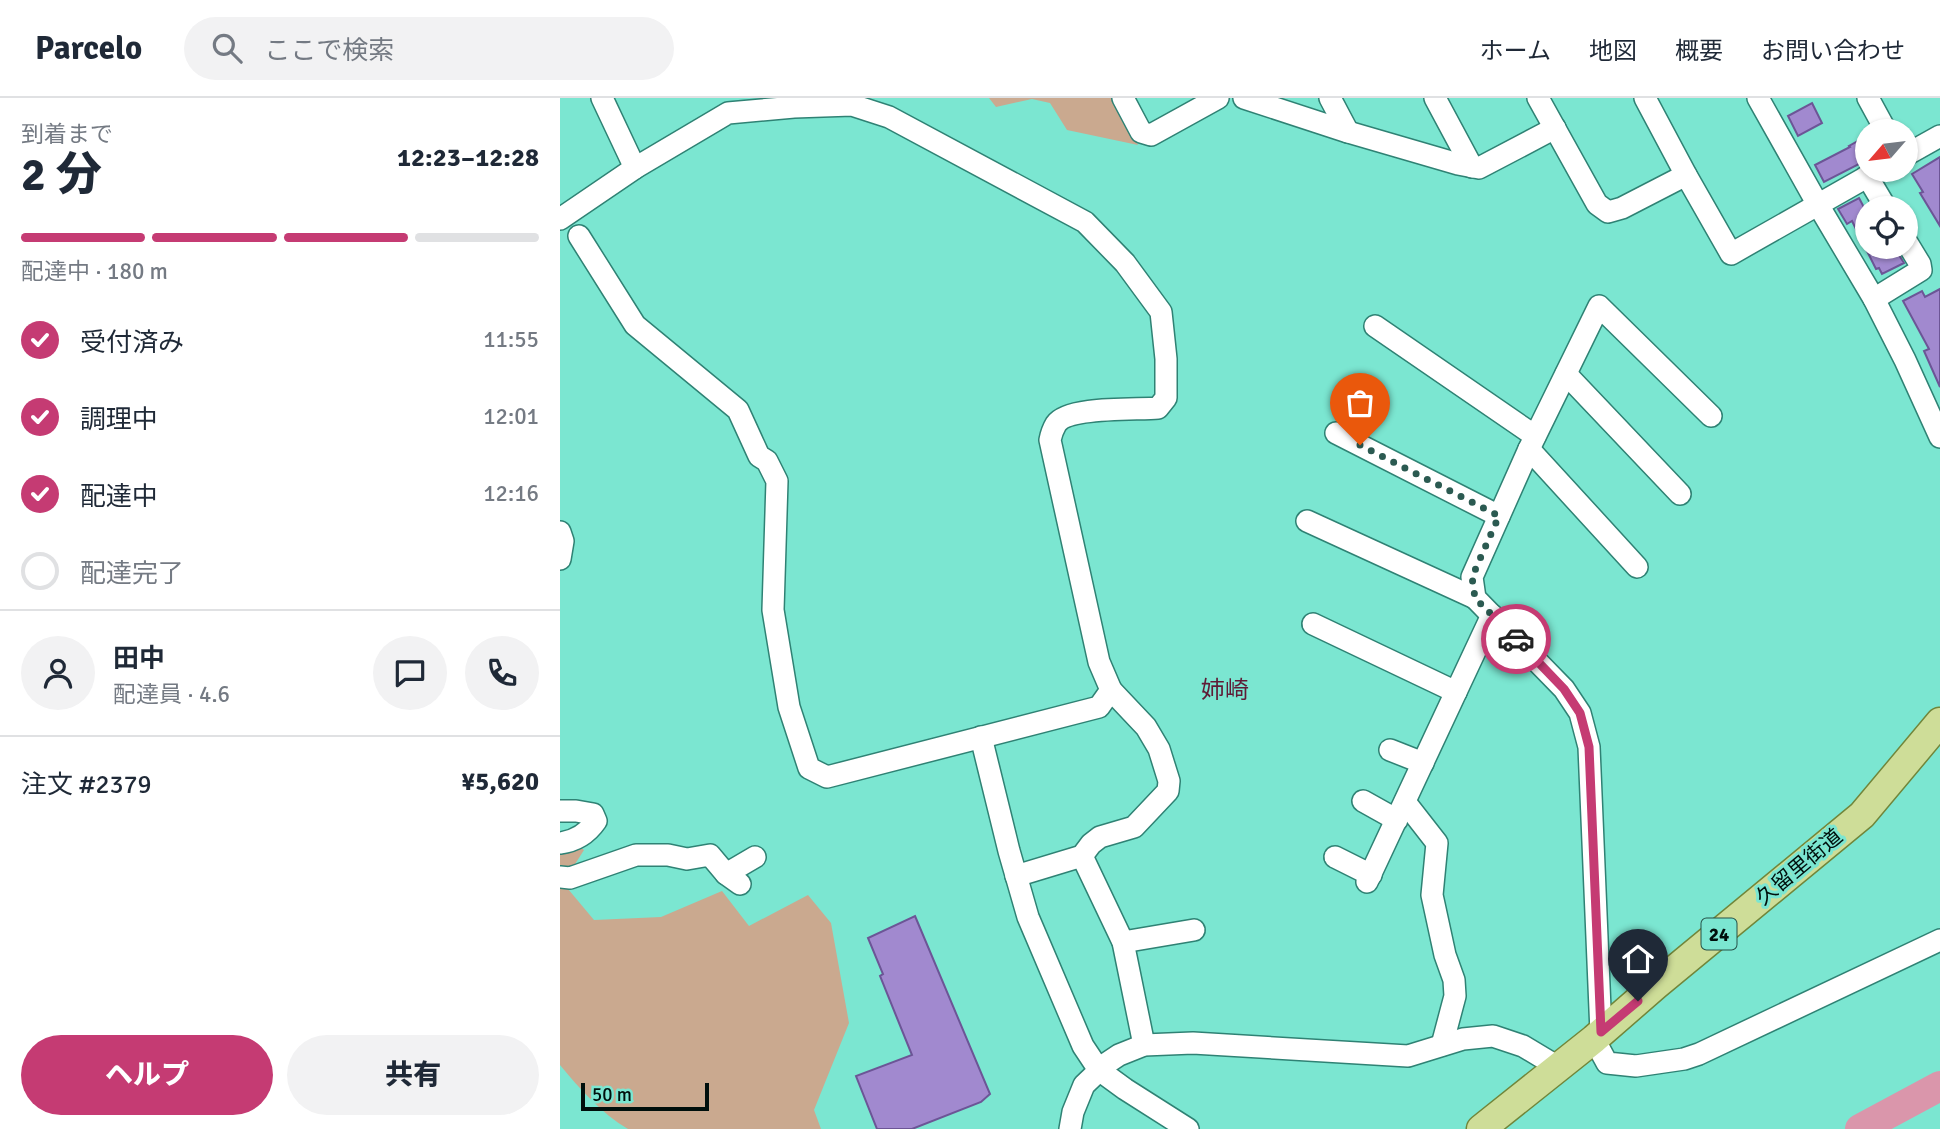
<!DOCTYPE html>
<html lang="ja">
<head>
<meta charset="utf-8">
<style>
  :root { --surface:#fff; --page:#f2f2f3; --text:#1f2937; --muted:#747a83; --line:#e0e1e3; --accent:#c53b73 }
  body { margin:0; font-family:Signika,"Noto Sans JP",sans-serif; background:var(--page); color:var(--text); height:100vh; display:flex; flex-direction:column; font-size:26px; white-space:nowrap }
  * { box-sizing:border-box; margin:0 }
  p { font-size:23px; color:var(--muted) }
  .icon { flex:none; width:38px; height:38px; fill:none; stroke:currentColor; stroke-width:2; stroke-linecap:round; stroke-linejoin:round }
  .map { position:relative; flex:1; overflow:hidden }
  .drawer { display:flex; flex-direction:column; background:var(--surface); width:560px }
  .drawer>* { flex:none }
  .needle { width:46px; rotate:242deg }
  .buttons { position:absolute; left:1295px; top:21px; display:grid; gap:14px }
  .buttons a { display:grid; place-items:center; width:63px; height:63px; border-radius:50%; background:var(--surface); box-shadow:0 2px 5px #0004; font-size:35px }
  .scale { position:absolute; left:21px; bottom:18px; width:128px; box-sizing:border-box; padding-left:7px; border:4px solid #000f0c; border-top:0; font-size:19px; line-height:24px; white-space:nowrap; color:#000f0c; -webkit-text-stroke:5px #7be6d1; paint-order:stroke }
  .pin { position:absolute; display:grid; place-items:center; width:60px; height:60px; color:#fff; margin:-72px -30px; border-radius:50% 50% 50% 0; rotate:-45deg; box-shadow:0 0 7px #0007 }
  .pin .icon { rotate:45deg }
  .courier { position:absolute; display:grid; place-items:center; width:70px; height:70px; margin:-35px; border:5px solid #c53b73; border-radius:50%; background:#fff; color:#222; box-shadow:0 2px 9px #0007 }
  .headline em { font-style:normal; font-weight:800 }
  .headline div { display:flex; flex-direction:column-reverse }
  .headline { display:flex; align-items:center; justify-content:space-between; height:119px; padding:0 21px }
  h1 { font-size:46px; font-weight:800; line-height:52px }
  .bar { display:grid; grid-template-columns:repeat(4,1fr); gap:10px 7px; align-content:center; height:84px; padding:0 21px }
  .bar i { height:9px; border-radius:5px; background:var(--line) }
  .bar .current { background:var(--accent) }
  .bar p { grid-column:span 4 }
  .line { display:flex; align-items:center; gap:18px; padding:0 21px; border-top:2px solid var(--line) }
  .line div { flex:1 }
  .round { display:grid; place-items:center; flex:none; width:74px; height:74px; border-radius:37px; background:var(--page) }
  ol { padding:0 21px; list-style:none }
  li { display:flex; align-items:center; gap:21px; height:77px }
  li p { margin-inline-start:auto }
  li .icon { padding:7px; border-radius:50%; background:var(--accent); color:#fff; stroke-width:4 }
  li:last-child { color:var(--muted) }
  li i { width:38px; height:38px; border:4px solid var(--line); border-radius:50% }
  .button { display:flex; gap:14px; margin-top:auto; padding:14px 21px }
  .button a { flex:1; height:80px; border-radius:42px; background:var(--accent); color:#fff; font-size:28px; font-weight:800; line-height:80px; text-align:center }
  .button a+a { background:var(--page); color:var(--text) }
  header { display:flex; align-items:center; gap:42px; box-sizing:border-box; height:98px; padding:0 35px; background:var(--surface); border-bottom:2px solid var(--line) }
  header strong { font-size:33px }
  nav { display:flex; gap:38px; margin-inline-start:auto; font-size:24px }
  .search { width:490px; height:63px; background:var(--page); display:flex; align-items:center; gap:18px; box-sizing:border-box; padding:0 24px; border-radius:38px; color:var(--muted); font-size:26px }
  main { display:flex; flex:1; min-height:0 }
  .map>svg:first-child { display:block }
</style>
</head>
<body>
<header>
<strong>Parcelo</strong>
<div class="search"><svg class="icon" aria-label="search" viewBox="0 0 24 24"><circle cx="10" cy="10" r="6"/><path d="M15 15l6 6"/></svg>ここで検索</div>
<nav><a>ホーム</a><a>地図</a><a>概要</a><a>お問い合わせ</a></nav>
</header>
<main>
<section class="drawer">
<div class="headline"><div><h1>2 分</h1><p>到着まで</p></div><em>12:23–12:28</em></div>
<div class="bar"><i class="current"></i><i class="current"></i><i class="current"></i><i></i><p>配達中 · 180 m</p></div>
<ol>
<li><svg class="icon" aria-label="check" viewBox="0 0 24 24"><path d="M5 12l5 5 9-10"/></svg>受付済み<p>11:55</p></li>
<li><svg class="icon" aria-label="check" viewBox="0 0 24 24"><path d="M5 12l5 5 9-10"/></svg>調理中<p>12:01</p></li>
<li><svg class="icon" aria-label="check" viewBox="0 0 24 24"><path d="M5 12l5 5 9-10"/></svg>配達中<p>12:16</p></li>
<li><i></i>配達完了</li>
</ol>
<div class="line" style="height:126px"><a class="round"><svg class="icon" aria-label="person" viewBox="0 0 24 24"><circle cx="12" cy="8" r="4"/><path d="M4 21q1-7 8-7t8 7"/></svg></a><div><b>田中</b><p>配達員 · 4.6</p></div><a class="round"><svg class="icon" aria-label="chat" viewBox="0 0 24 24"><path d="M4 5h16v11H9l-5 4z"/></svg></a><a class="round"><svg class="icon" aria-label="phone" viewBox="0 0 24 24"><path d="M5 4h4l2 5-3 2q2 4 5 5l2-3 5 2v4C11 20 4 13 5 4z"/></svg></a></div>
<div class="line" style="height:91px"><div>注文 #2379</div><b>¥5,620</b></div>
<div class="button"><a>ヘルプ</a><a>共有</a></div>
</section>
<div class="map">
<svg width="1380" height="1031" viewBox="0 0 1380 1031">
  <rect width="100%" height="100%" fill="#7be6d1"/>
  <g fill="#caa98f">
    <path d="M429,0H553L578,47L507,32L490,5L472,1L436,9Z"/>
    <path d="M0,733L24,752L3,785L34,822L101,819L162,793L189,828L248,797L271,825L289,925L254,1012L261,1031H68C41,1015 20,991 0,967Z"/>
  </g>
  <g fill="none" stroke-linecap="round" stroke-linejoin="round">
    <path stroke="#da96ab" stroke-width="30" d="M1300,1031L1380,988"/>
  </g>
  <g fill="#a189cf" stroke="#6c5596" stroke-width="2">
    <path d="M1252,5L1262,25L1238,38L1228,18Z"/>
    <path d="M1307,38V62L1264,84L1255,67L1290,49L1289,48Z"/>
    <path d="M1380,59V128L1360,95L1363,94L1352,76Z"/>
    <path d="M1299,100L1307,115V149H1334L1344,165L1322,176L1319,170L1316,171L1292,123L1287,126L1278,111Z"/>
    <path d="M1380,191V289L1364,253L1369,251L1343,203L1362,193L1365,199Z"/>
    <path d="M355,818L430,996L421,1004L352,1031H317L296,978L352,957L320,878L323,876L308,840Z"/>
  </g>
  <g fill="none" stroke-linecap="round" stroke-linejoin="round">
    <g stroke="#2f8274" stroke-width="24">
      <g id="minor">
        <path d="M42,0L75,70"/>
        <path d="M563,0L581,34L591,37L658,0"/>
        <path d="M684,0L788,34L898,66L919,70L995,30"/>
        <path d="M770,0L788,34"/>
        <path d="M875,0L912,69"/>
        <path d="M978,0L1037,106L1048,114L1062,110L1126,77"/>
        <path d="M1085,0L1126,77L1171,156L1319,72"/>
        <path d="M1198,0L1257,105L1314,201L1345,262L1380,339"/>
        <path d="M1308,0L1326,33"/>
        <path d="M1346,57L1380,38"/>
        <path d="M1307,78L1326,110"/>
        <path d="M0,121L75,70L168,15L234,9L292,7L329,19L525,124L565,165L601,214L606,261V300L598,310C576,312 508,308 496,326C493,331 491,337 490,342L539,564L551,592L539,609L267,679L249,670L229,609L213,512L217,383L207,363L199,358L178,312L75,227L19,138"/>
        <path d="M1314,201L1361,172L1360,166L1346,143"/>
        <path d="M815,228L975,338"/>
        <path d="M1006,276L1120,396"/>
        <path d="M776,335L939,418"/>
        <path d="M969,351L1077,469"/>
        <path d="M747,423L915,500"/>
        <path d="M0,434L3,443L0,461"/>
        <path d="M753,526L896,594"/>
        <path d="M421,639L449,753L468,819L523,948L539,972L565,991L628,1031"/>
        <path d="M830,652L863,665"/>
        <path d="M803,703L837,722"/>
        <path d="M845,704L877,745L872,797L885,857L894,882L895,898L882,947"/>
        <path d="M0,713H16L33,716L36,723C27,736 16,743 0,745"/>
        <path d="M522,758L563,844L584,947"/>
        <path d="M775,759L811,777"/>
        <path d="M166,776L195,759"/>
        <path d="M456,778L522,758L531,746L540,739L574,729L608,693L609,683L599,651L586,629L551,592"/>
        <path d="M0,779L10,780L76,757H108L127,761L150,757L166,776L180,786"/>
        <path d="M807,784L932,517"/>
        <path d="M563,844L634,832"/>
        <path d="M1041,935L1029,649L1020,615L1004,591L915,500L912,479L969,351L1039,208L1151,318"/>
        <path d="M1034,941L1047,965L1076,968L1124,961L1139,956L1380,842"/>
        <path d="M510,1031L513,1014L524,987L547,965L559,957L584,947L633,945L848,958L903,941L933,938L963,948L998,969"/>
      </g>
    </g>
    <g stroke="#71863a" stroke-width="31">
      <path id="major" d="M921,1031L1034,941L1096,887L1302,717L1380,624"/>
    </g>
    <use href="#minor" stroke="#fff" stroke-width="21"/>
    <use href="#major" stroke="#cedd98" stroke-width="28"/>
  </g>
  <g fill="none" stroke-linecap="round" stroke-linejoin="round">
    <path stroke="#2b5a51" stroke-width="7" stroke-dasharray="0 12.6" d="M800,347L939,418L912,479L915,500L956,541"/>
    <path stroke="#c53b73" stroke-width="9" d="M956,541L1004,591L1020,615L1029,649L1041,934L1078,903"/>
  </g>
  <g text-anchor="middle" stroke-width="6" stroke-linejoin="round" paint-order="stroke">
    <rect fill="#7be6d1" stroke="#255047" stroke-width="2" x="1141.5" y="820.5" width="35" height="31" rx="5"/>
    <g font-size="19" font-weight="bold" fill="#000f0c">
      <text x="1159" y="843">24</text>
    </g>
    <g font-size="21" fill="#000f0c" stroke="#7be6d1">
      <text transform="translate(1239 769) rotate(-40)" y="7">久留里街道</text>
    </g>
    <g font-size="24" fill="#5f1c36" stroke="#7be6d1">
      <text x="665" y="600">姉崎</text>
    </g>
  </g>
</svg>
<div class="buttons">
<a><svg class="needle" viewBox="-14 -14 28 28"><path d="M0-13l5 13h-10z" fill="#e53935"/><path d="M0 13l5-13h-10z" fill="#747a83"/></svg></a>
<a><svg class="icon" aria-label="locate" viewBox="0 0 24 24"><circle cx="12" cy="12" r="6"/><path d="M12 2v4M12 18v4M2 12h4M18 12h4"/></svg></a>
</div>
<div class="scale">50 m</div>
<div class="pin" style="left:800px;top:347px;background:#ea580c"><svg class="icon" aria-label="bag" viewBox="0 0 24 24"><path d="M5 8h14l-1 12H6zM9 8a3 3 0 0 1 6 0"/></svg></div>
<div class="pin" style="left:1078px;top:903px;background:#1f2937"><svg class="icon" aria-label="home" viewBox="0 0 24 24"><path d="M3 11l9-7 9 7M6 9v11h12V9"/></svg></div>
<div class="courier" style="left:956px;top:541px"><svg class="icon" aria-label="car" viewBox="0 0 24 24"><path d="M5 17H2v-5l4-1 3-4h7l3 4 3 1v5h-3M9 17h6M6 11h13"/><circle cx="7" cy="17" r="2"/><circle cx="17" cy="17" r="2"/></svg></div>
</div>
</main>
</body>
</html>
